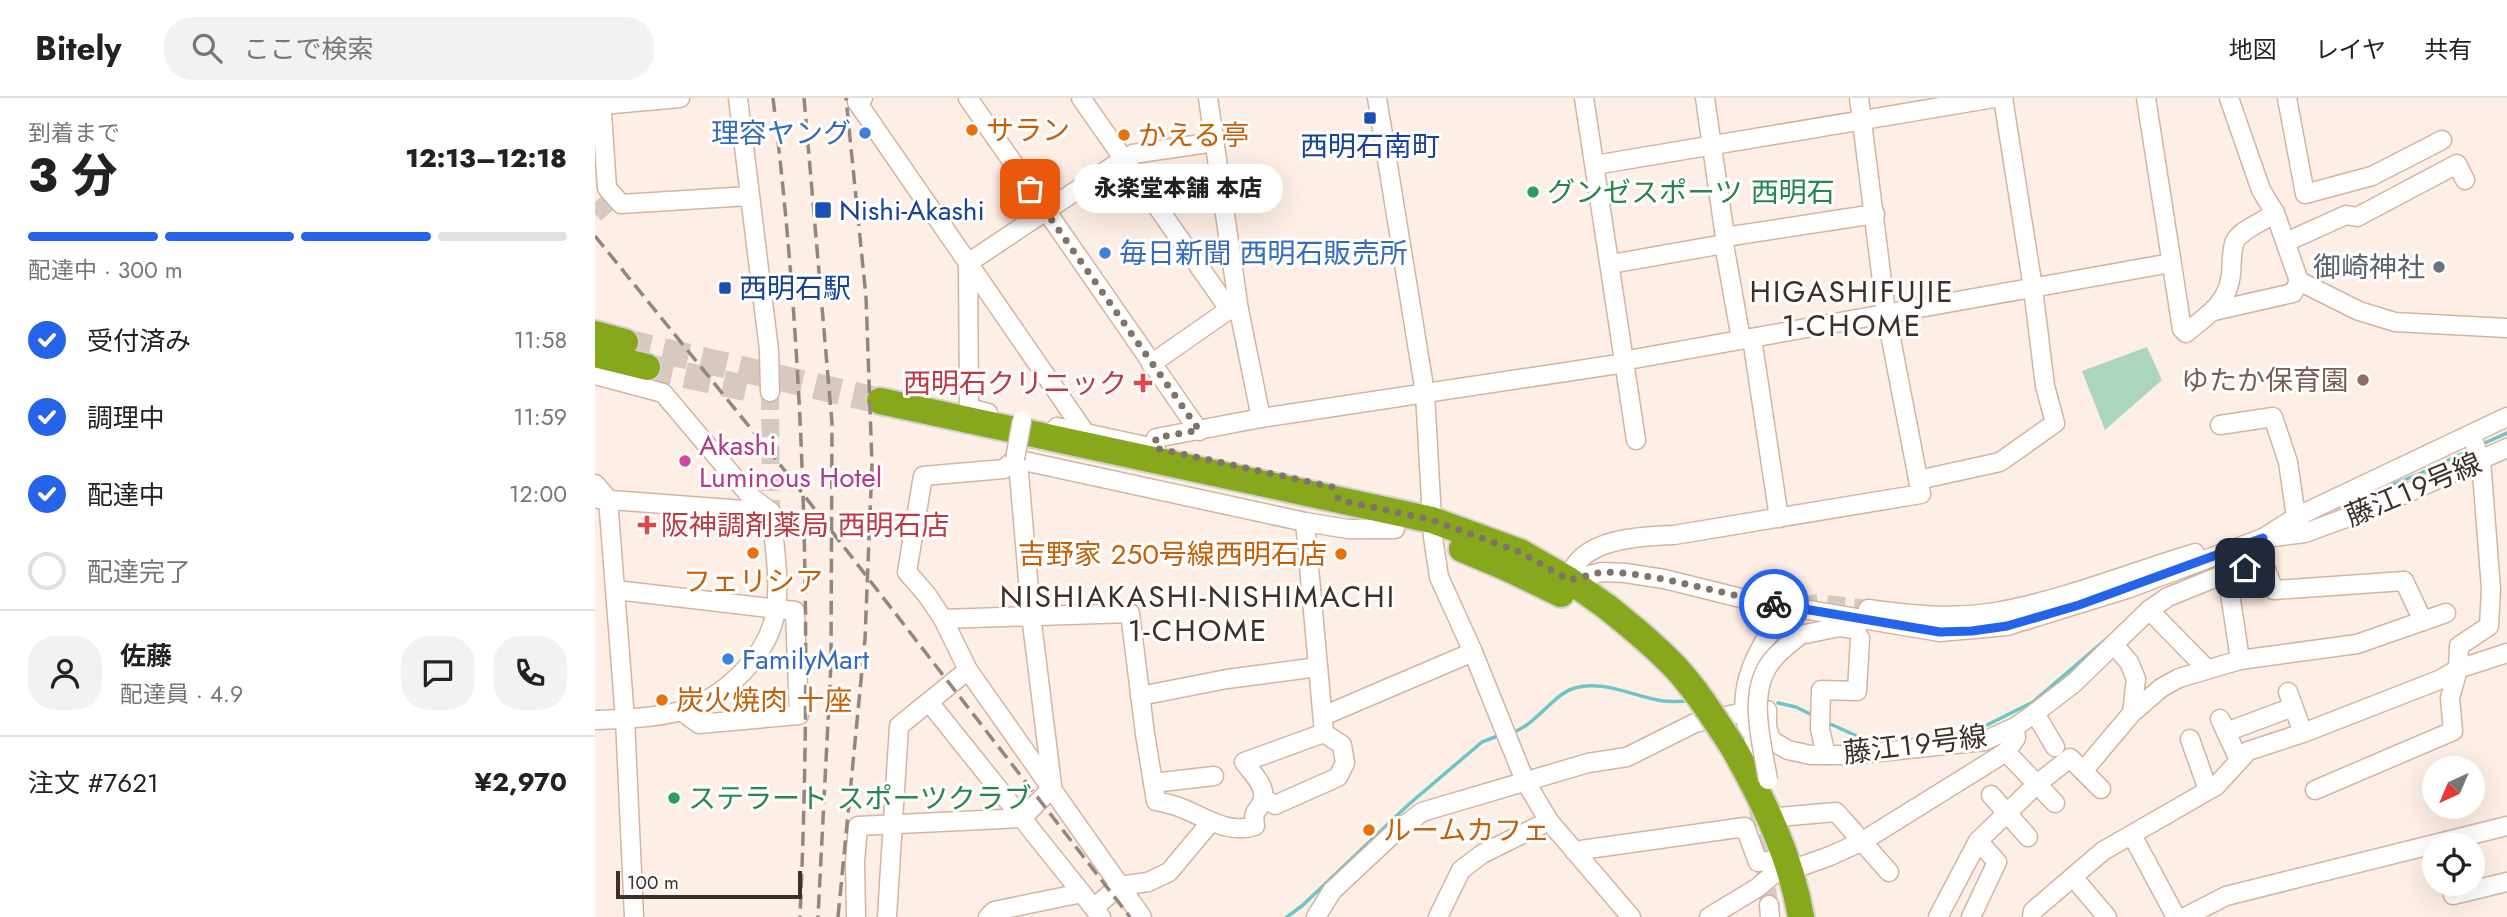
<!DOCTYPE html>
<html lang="ja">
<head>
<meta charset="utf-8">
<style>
  :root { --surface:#fff; --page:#f2f2f2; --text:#222; --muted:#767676; --line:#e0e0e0; --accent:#2563eb }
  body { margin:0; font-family:Jost,"Noto Sans JP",sans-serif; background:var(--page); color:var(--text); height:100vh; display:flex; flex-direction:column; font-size:26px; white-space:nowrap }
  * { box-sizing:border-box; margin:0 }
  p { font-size:23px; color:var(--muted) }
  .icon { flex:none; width:38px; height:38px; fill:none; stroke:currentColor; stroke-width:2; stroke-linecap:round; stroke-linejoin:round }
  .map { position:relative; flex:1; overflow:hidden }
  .sheet { display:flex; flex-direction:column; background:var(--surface); width:595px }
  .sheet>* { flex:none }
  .needle { width:46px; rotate:224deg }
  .tools { position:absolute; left:1827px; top:658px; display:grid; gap:14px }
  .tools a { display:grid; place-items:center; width:63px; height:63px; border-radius:50%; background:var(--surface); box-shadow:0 7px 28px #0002; font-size:35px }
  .scale { position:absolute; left:21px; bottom:18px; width:186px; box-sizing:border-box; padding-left:7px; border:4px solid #3e3028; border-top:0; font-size:19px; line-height:24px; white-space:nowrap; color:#3e3028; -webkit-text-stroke:5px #fff; paint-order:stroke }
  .pin { position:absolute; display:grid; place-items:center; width:60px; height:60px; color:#fff; margin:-30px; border-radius:14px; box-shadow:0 4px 10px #0006 }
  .courier { position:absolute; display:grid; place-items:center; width:70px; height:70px; margin:-35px; border:5px solid #2563eb; border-radius:50%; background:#fff; color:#222; box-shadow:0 2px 9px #0007 }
  .bubble { position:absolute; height:49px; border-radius:24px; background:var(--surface); box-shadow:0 7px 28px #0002; font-size:23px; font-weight:800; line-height:49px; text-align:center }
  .summary em { font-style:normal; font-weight:800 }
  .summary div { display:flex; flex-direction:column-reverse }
  .summary { display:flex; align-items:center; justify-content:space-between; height:119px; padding:0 28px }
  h1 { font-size:46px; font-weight:800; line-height:52px }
  .bar { display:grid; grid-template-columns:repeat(4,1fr); gap:10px 7px; align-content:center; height:84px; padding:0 28px }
  .bar i { height:9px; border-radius:5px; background:var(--line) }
  .bar .current { background:var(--accent) }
  .bar p { grid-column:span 4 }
  .line { display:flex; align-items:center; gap:18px; padding:0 28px; border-top:2px solid var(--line) }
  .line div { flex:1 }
  .round { display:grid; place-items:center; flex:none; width:74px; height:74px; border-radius:28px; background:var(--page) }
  ol { padding:0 28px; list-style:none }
  li { display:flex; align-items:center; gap:21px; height:77px }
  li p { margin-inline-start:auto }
  li .icon { padding:7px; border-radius:50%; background:var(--accent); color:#fff; stroke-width:4 }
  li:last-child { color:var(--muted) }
  li i { width:38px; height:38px; border:4px solid var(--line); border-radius:50% }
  header { display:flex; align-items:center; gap:42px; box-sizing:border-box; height:98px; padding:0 35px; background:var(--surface); border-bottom:2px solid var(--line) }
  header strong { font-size:33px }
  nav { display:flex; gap:38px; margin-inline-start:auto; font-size:24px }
  .search { width:490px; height:63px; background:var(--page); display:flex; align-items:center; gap:18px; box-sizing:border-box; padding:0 24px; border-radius:28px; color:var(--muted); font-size:26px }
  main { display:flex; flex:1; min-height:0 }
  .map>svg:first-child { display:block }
</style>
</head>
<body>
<header>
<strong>Bitely</strong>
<div class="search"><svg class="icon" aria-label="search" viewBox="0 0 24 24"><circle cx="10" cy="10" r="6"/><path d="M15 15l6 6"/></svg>ここで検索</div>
<nav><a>地図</a><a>レイヤ</a><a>共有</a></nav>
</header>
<main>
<section class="sheet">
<div class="summary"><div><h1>3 分</h1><p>到着まで</p></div><em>12:13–12:18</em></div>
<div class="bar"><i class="current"></i><i class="current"></i><i class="current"></i><i></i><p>配達中 · 300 m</p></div>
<ol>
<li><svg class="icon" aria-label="check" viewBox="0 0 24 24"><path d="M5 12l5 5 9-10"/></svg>受付済み<p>11:58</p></li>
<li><svg class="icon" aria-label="check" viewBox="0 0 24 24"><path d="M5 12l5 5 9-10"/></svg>調理中<p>11:59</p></li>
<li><svg class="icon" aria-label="check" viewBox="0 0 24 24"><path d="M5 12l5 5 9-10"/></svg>配達中<p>12:00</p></li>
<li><i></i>配達完了</li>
</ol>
<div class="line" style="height:126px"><a class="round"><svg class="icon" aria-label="person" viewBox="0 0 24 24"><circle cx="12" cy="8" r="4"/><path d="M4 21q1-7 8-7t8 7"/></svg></a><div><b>佐藤</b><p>配達員 · 4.9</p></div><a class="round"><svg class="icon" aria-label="chat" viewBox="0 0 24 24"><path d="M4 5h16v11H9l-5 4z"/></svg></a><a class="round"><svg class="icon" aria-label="phone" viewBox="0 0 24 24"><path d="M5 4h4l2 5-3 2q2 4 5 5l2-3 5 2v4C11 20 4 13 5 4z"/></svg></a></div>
<div class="line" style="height:91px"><div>注文 #7621</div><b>¥2,970</b></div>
</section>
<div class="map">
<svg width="1912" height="819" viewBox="0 0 1912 819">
  <rect width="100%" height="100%" fill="#feefe6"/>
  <path fill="#abd5bf" d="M1552,249L1567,282L1510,332L1487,273Z"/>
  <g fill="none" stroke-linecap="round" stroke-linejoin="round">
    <g stroke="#6dc5c7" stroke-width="3.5">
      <path d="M1885,347L1912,335"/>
      <path d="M1741,410L1826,375L1875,352"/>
      <path d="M1587,484L1620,467"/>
      <path d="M1183,605L1201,609L1221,619"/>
      <path d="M1231,624L1264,639L1307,644"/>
      <path d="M916,635C940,628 957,598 977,591C1006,580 1039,599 1068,603C1076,604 1086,603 1095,603"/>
      <path d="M1356,638L1390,628L1438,604L1516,537"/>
      <path d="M692,819L708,807L813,707L887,644L905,637"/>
    </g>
    <g stroke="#d8c9c0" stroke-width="18" stroke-dasharray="18 9" stroke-linecap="butt">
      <path d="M0,116L19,99"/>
      <path d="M175,294L176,414"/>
      <path d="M1183,524L1210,507L1225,505L1273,511"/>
      <path d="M1163,710L1174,807"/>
    </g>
    <g stroke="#d8c9c0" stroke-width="26" stroke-dasharray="26 13" stroke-linecap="butt">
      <path d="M30,244L285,303"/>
      <path d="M52,269L151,290"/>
    </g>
    <g stroke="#d6b39f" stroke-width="21">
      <g id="minor">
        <path d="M6,0L12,90L26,106L154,98"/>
        <path d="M143,0L174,252L175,294"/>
        <path d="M268,0L262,4L489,333"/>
        <path d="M373,0L604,333"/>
        <path d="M486,0L629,204L644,212"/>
        <path d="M613,0L644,212L666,320"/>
        <path d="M782,0L830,295L838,439L844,479L878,554L930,683L954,723L1036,819"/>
        <path d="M989,0L1041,342"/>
        <path d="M1110,0L1130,139L1129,146L1146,241"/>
        <path d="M1551,0L1587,231L1591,235C1612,217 1633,206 1636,176C1637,167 1636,152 1640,143C1647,131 1668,124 1680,115"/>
        <path d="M1634,0L1666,92L1680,115L1704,183L1764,213L1800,224L1912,230"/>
        <path d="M1692,0L1710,96L1777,78L1847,42"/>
        <path d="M7,7L85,0"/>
        <path d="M1000,67L1399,0"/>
        <path d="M1130,139L1280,116"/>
        <path d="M1691,144L1751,117L1762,119L1862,66L1870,82"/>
        <path d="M373,165L374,310L393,315"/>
        <path d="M373,165L530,60L538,56L620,44"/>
        <path d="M1016,166L1129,146"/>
        <path d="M1619,213L1698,195L1704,183"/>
        <path d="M1157,240L1184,420"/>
        <path d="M556,266L632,213L644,212"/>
        <path d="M0,277L68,295L155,398L176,414C179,445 185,479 181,511C175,557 129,600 86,613C59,620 28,621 0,622"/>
        <path d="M1625,327L1678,319L1693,364L1701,419L1706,429"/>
        <path d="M462,329L560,350L561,340L666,320L1030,265L1033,262L1576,165"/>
        <path d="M420,361L409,371L328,378L312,474L332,497L348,521L373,572L547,819"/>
        <path d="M420,361L710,424L753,431H800"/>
        <path d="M420,361L424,375L436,517L457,687"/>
        <path d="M1323,382L1405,364L1460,325L1450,288L1438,190L1408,0"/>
        <path d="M0,386L13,401L30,621L39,819"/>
        <path d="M3,401L174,414"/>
        <path d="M710,424L729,635"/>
        <path d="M1671,440L1710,435L1783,408L1912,350"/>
        <path d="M1668,464L1679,492L1809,483L1828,523"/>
        <path d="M1632,475L1645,562"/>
        <path d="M974,482C976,477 978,471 981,466C1000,440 1049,438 1079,437L1326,396L1291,215L1264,0"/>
        <path d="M971,487L974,482L1007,474L1030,475L1069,481L1154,502L1345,534L1412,528L1532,491L1668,440L1701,419L1912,319"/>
        <path d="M21,492L200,513L204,617L104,626L86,613"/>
        <path d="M1273,511C1315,517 1358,521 1401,514C1468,502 1534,475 1600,455"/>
        <path d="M1554,512L1608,567L1611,572"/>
        <path d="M348,521L535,515L550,636L561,703C570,705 580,707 589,711C613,721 633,736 660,728C657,709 664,715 668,701C671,687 656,674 649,664L729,635"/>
        <path d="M1205,537L1245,529L1262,532"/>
        <path d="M1693,594L1708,635"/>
        <path d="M545,598L632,581L723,569"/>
        <path d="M334,604L506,819"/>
        <path d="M1440,615L1460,649"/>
        <path d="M1537,615L1566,590L1584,580L1645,562L1762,546L1851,515"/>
        <path d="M728,618L878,554"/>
        <path d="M1625,621L1644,662"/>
        <path d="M1631,634L1698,609"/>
        <path d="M1595,641L1613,692"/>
        <path d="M1156,649C1154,638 1151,627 1150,616C1146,584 1163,549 1183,524"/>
        <path d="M1411,654L1460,705"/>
        <path d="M1231,657L1225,631L1226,592L1262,593L1265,540"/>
        <path d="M1489,672L1537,615L1541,581L1534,564L1519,547"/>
        <path d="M558,685L619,678"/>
        <path d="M1720,692L1858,633L1855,600L1863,571L1864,548L1894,528L1896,491L1886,362L1876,337"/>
        <path d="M1396,697L1433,739"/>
        <path d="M668,700L680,707L743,679L750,665L747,647L729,635"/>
        <path d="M1183,719L1241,714L1294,774"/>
        <path d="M1537,737L1581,819"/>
        <path d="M979,753L1150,729L1163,764L1176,763"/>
        <path d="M1478,779L1512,819"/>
        <path d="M1856,786L1858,797L1912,784"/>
        <path d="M1174,807L1175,819"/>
        <path d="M499,810L524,788L553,784L574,774L615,725"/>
        <path d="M261,819L260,764L263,728L427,720L457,690"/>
        <path d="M292,819L304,628L373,572"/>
        <path d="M393,819L399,813L487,795"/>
        <path d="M721,819L737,793L798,736L827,714L993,665L1032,659L1100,625L1149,614L1172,612V629L1176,642L1193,652L1216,657H1257L1389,643L1420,629L1440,615L1479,585L1554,512L1573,499L1632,475L1668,464V440"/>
        <path d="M843,819L866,772L887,756L954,723"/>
        <path d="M1114,819L1162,790L1180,775L1196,772L1235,758L1268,743L1411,654L1421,640L1420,629"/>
        <path d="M1343,819L1383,743L1442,686L1475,660L1506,691"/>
        <path d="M1376,819L1402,764L1383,743"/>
        <path d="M1437,819L1438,813L1508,753L1621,688L1653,653L1708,635L1844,582L1863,571L1912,555"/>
        <path d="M1590,819L1631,798L1912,728"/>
      </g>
    </g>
    <g stroke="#d5d1d0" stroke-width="30">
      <g id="highway">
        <path d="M0,236L30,244"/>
        <path d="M0,256L52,269"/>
        <path d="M285,303L837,422L925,454L974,482L1012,509"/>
        <path d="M867,451L910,469L966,496"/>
        <path d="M1138,649C1169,704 1195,756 1206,819"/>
      </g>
    </g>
    <use href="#minor" stroke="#fff" stroke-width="18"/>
    <use href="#highway" stroke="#87a81d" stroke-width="26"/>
    <g stroke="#94867d" stroke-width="3.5" stroke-dasharray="14 7" stroke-linecap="butt">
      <path d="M178,0C211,271 217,546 205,819"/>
      <path d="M209,0L237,325L236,565L223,819"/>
      <path d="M0,138L191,374L535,819"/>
      <path d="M243,819L270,541L277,366L271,199L251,0"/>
    </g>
    <g stroke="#d6b39f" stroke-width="21" stroke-linecap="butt">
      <g id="minor-bridge">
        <path d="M420,361L427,322"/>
        <path d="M1173,682C1167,644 1150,591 1180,559C1187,551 1197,544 1205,537"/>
      </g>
    </g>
    <g stroke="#d5d1d0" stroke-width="30" stroke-linecap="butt">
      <path id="highway-bridge" d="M1012,509C1036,528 1060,548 1081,570C1103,594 1120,622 1138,649"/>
    </g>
    <use href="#minor-bridge" stroke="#fff" stroke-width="18"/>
    <use href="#highway-bridge" stroke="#87a81d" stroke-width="26"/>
  </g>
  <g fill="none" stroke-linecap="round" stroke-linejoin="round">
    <path stroke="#81736a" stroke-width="7" stroke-dasharray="0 12.6" d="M435,91L604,332L561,340L560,350L737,389L744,402L837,422L925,454L974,482L1007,474L1030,475L1069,481L1179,506"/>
    <path stroke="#2563eb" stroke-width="9" d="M1179,506L1345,534L1377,533L1412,528L1484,507L1668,440V464L1650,470"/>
  </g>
  <g fill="#1a4fb4" stroke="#fff" stroke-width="2.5">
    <rect x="768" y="13" width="14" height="14" rx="3.5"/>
    <rect x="219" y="103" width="18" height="18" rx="3.5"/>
    <rect x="123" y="183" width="14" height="14" rx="3.5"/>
  </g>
  <g fill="#e8710a" stroke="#fff" stroke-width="2.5">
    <circle cx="377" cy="32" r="7"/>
    <circle cx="529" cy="37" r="7"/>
    <circle cx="158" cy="455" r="7"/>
    <circle cx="746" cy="456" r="7"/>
    <circle cx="67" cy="602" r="7"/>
    <circle cx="774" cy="732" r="7"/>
  </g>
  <g fill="#3f7fe0" stroke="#fff" stroke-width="2.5">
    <circle cx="270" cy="35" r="7"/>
    <circle cx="510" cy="155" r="7"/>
    <circle cx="133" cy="561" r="7"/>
  </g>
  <g fill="#2e9e5b" stroke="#fff" stroke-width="2.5">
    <circle cx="938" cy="94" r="7"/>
    <circle cx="79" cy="700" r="7"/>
  </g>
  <circle fill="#6b7280" stroke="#fff" stroke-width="2.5" cx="1844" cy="169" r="7"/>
  <circle fill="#8d6e63" stroke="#fff" stroke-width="2.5" cx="1768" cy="282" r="7"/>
  <g fill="#e0444e" stroke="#fff" stroke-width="2.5">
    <path d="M544.5 274.5h7v7h7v7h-7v7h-7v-7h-7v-7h7z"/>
    <path d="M48.5 416.5h7v7h7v7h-7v7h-7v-7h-7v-7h7z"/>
  </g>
  <circle fill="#d1479c" stroke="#fff" stroke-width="2.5" cx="90" cy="363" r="7"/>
  <g text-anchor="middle" stroke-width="6" stroke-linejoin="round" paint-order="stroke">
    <g font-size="28" fill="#c56008" stroke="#fff" text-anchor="start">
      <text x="391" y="42">サラン</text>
      <text x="543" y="47">かえる亭</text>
      <text x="732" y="466" text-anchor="end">吉野家 250号線西明石店</text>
      <text x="158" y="493" text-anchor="middle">フェリシア</text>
      <text x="81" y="612">炭火焼肉 十座</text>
      <text x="788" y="742">ルームカフェ</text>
    </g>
    <g font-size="28" fill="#366cbe" stroke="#fff" text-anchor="start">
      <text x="256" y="45" text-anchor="end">理容ヤング</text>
      <text x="524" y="165">毎日新聞 西明石販売所</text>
      <text x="147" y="571">FamilyMart</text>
    </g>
    <g font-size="28" fill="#164399" stroke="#fff" text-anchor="start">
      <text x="775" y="58" text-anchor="middle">西明石南町</text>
      <text x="244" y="122">Nishi-Akashi</text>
      <text x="144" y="200">西明石駅</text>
    </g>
    <g font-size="28" fill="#27864d" stroke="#fff" text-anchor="start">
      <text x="952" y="104">グンゼスポーツ 西明石</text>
      <text x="93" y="710">ステラート スポーツクラブ</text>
    </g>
    <g font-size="28" fill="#5b616d" stroke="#fff" text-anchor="end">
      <text x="1830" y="179">御崎神社</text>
    </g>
    <g font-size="28" fill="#785e54" stroke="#fff" text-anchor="end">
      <text x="1754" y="292">ゆたか保育園</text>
    </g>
    <g font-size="28" fill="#be3a42" stroke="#fff" text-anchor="end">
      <text x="532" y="295">西明石クリニック</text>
      <text x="66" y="437" text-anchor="start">阪神調剤薬局 西明石店</text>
    </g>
    <g font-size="28" fill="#b23c85" stroke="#fff" text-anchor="start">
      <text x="104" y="357">Akashi<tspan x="104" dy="32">Luminous Hotel</tspan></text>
    </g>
    <g font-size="28" fill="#3e3028" stroke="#fff">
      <text transform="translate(1818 391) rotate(-23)" y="10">藤江１９号線</text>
      <text transform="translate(1320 646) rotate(-7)" y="10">藤江１９号線</text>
    </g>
    <g font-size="30" letter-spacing="2" fill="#3e3028" stroke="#fff">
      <text x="1257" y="204">HIGASHIFUJIE<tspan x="1257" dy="34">1-CHOME</tspan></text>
      <text x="603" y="509">NISHIAKASHI-NISHIMACHI<tspan x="603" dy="34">1-CHOME</tspan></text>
    </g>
  </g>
</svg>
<div class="tools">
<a><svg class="needle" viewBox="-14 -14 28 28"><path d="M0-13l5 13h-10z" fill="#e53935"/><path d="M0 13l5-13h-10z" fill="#767676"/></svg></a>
<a><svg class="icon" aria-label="locate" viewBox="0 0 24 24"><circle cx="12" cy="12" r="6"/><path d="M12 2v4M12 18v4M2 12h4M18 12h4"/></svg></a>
</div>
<div class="scale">100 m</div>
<div class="pin" style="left:435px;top:91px;background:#ea580c"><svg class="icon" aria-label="bag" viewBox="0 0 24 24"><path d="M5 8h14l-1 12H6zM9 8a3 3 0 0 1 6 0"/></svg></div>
<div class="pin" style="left:1650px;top:470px;background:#1f2937"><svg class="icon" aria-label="home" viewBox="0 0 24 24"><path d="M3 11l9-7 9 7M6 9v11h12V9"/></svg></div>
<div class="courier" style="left:1179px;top:506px"><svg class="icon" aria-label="bike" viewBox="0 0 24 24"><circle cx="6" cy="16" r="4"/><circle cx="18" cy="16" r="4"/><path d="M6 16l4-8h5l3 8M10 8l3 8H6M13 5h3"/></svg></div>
<div class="bubble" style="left:478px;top:66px;width:210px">永楽堂本舗 本店</div>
</div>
</main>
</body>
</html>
